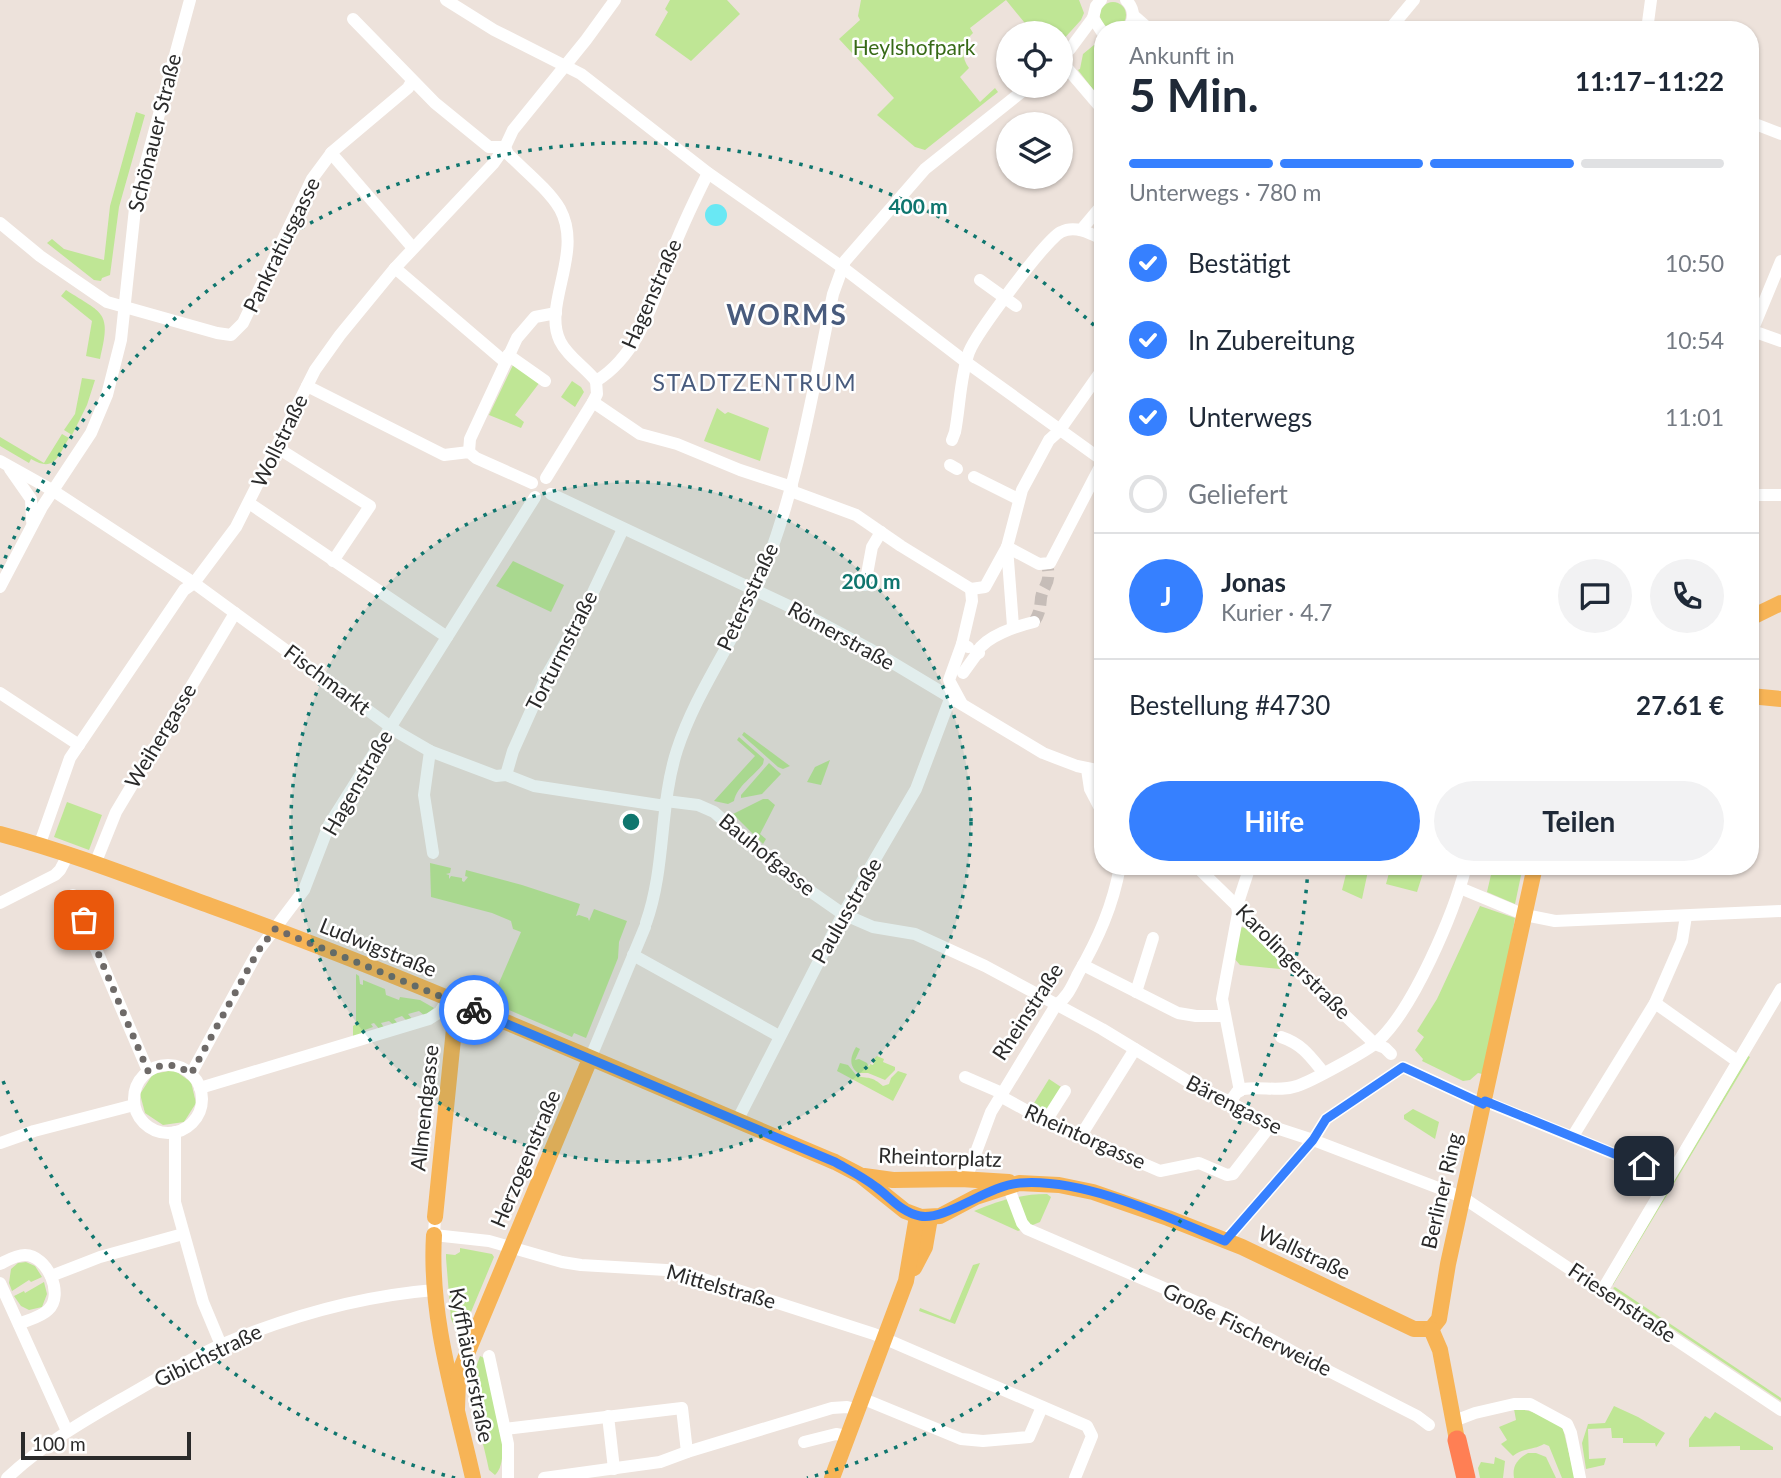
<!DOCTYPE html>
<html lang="de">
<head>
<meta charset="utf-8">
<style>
  :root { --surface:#fff; --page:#f2f2f3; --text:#1f2937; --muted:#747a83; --line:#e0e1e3; --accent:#3680ff }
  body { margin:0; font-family:Lato,sans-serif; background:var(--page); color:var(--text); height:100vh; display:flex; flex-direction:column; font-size:26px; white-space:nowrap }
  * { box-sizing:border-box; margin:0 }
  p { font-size:23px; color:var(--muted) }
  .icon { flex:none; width:38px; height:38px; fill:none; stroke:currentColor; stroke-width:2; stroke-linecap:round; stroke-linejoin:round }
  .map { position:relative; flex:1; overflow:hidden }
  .drawer { position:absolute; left:1094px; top:21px; width:665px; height:854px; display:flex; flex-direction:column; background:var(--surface); border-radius:28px; box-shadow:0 2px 5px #0004 }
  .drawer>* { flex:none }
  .fabs { position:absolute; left:996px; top:21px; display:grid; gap:14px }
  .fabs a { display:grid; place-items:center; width:77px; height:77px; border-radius:50%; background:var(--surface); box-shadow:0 2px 5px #0004; font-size:35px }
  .scale { position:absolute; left:21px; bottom:18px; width:170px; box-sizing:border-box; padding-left:7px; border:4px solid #2a2a2a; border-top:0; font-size:19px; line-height:24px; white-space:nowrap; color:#2a2a2a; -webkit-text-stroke:5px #fff; paint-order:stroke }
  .pin { position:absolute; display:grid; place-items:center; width:60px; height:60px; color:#fff; margin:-30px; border-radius:14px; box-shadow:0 4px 10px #0006 }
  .courier { position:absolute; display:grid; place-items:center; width:70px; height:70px; margin:-35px; border:5px solid #3680ff; border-radius:50%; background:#fff; color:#222; box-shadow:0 2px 9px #0007 }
  .summary em { font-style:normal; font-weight:700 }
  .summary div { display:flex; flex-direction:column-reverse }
  .summary { display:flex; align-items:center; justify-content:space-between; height:119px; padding:0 35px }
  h1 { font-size:46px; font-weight:700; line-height:52px }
  .bar { display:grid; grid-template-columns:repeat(4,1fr); gap:10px 7px; align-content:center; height:84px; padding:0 35px }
  .bar i { height:9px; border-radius:5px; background:var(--line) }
  .bar .selected { background:var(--accent) }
  .bar p { grid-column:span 4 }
  .line { display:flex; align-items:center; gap:18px; padding:0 35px; border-top:2px solid var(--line) }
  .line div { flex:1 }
  .round { display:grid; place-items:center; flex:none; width:74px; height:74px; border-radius:37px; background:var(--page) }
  ol { padding:0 35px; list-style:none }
  li { display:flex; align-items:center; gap:21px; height:77px }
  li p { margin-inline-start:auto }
  li .icon { padding:7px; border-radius:50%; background:var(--accent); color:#fff; stroke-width:4 }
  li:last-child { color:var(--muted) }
  li i { width:38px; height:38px; border:4px solid var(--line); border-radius:50% }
  .button { display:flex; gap:14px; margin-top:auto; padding:14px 35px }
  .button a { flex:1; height:80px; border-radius:42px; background:var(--accent); color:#fff; font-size:28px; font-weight:700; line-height:80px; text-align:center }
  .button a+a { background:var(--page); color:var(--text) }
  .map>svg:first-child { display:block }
</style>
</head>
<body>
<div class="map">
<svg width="1781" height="1478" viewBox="0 0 1781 1478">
  <rect width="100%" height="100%" fill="#ede2db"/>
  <g fill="#bfe695">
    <path d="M670,0H727L740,14L691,61L655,35L668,12L665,9Z"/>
    <path d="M861,0H1079L1084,13L1081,20L1061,42L1060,33H1033L1006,0L970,28L973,33C962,43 960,56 969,68L960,77L980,102L995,88L998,92L925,150L915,147L877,115L894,98L839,39L860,20L858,16Z"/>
    <circle cx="1113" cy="15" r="13"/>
    <path d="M1102,44V101L1078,70L1080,69L1083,54L1094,45Z"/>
    <path d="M136,112L145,115L119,207L110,275L102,278L101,281L94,280L47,243L52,239L64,249L104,260L110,206Z"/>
    <path d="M66,290C103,314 112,311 100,359L86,356L92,321L61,296Z"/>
    <path d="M513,365L540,382L515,415L524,422L521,428L489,415Z"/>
    <path d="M82,378L95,380L87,405L72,435L64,430L75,414Z"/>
    <path d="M572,381L581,387L584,392L575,407L561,397Z"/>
    <path d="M717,408L725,414L728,412L769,428L760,461L704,441Z"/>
    <path d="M62,434L69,438C58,456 55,473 31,459L29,463L0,446V437L44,463Z"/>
    <path d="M513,561L564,585L551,612L496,586Z"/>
    <path d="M744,732L790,766L783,769L778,767L742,735Z"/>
    <path d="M739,737L764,759L763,764C754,776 737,786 734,801L728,804L714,801L755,756L737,740Z"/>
    <path d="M830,760L821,785L807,782L815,767Z"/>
    <path d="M769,763L781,774L762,794L741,798V795Z"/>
    <path d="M763,799H768L775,805L760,834L766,839L763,844L733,814Z"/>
    <path d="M67,802L102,815L89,850L54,837Z"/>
    <path d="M430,863L451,868L450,873L446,874L449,875V879L451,876L462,878V881L464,882L468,877L465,876L466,870L522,885L580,904L576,916L579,915L588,918L589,921L594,909L627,921L619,942L618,958L586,1038L574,1033L572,1037L509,1010L503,1004L492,999L521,932L513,929L511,921L492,913L431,897Z"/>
    <path d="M1335,866H1375L1374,871H1368L1362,899L1342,890L1346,874L1335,871Z"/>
    <path d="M1383,866H1417L1416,871L1423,873L1417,892L1386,884L1389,873L1383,872Z"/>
    <path d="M1493,866H1523L1515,904L1487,892Z"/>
    <path d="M1480,906L1515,918L1503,990L1482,1074L1478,1073L1470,1080L1463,1081L1422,1061L1423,1059L1415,1050L1424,1037L1417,1031L1437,999Z"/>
    <path d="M1241,927L1246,928L1282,963V967L1280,969L1240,965L1233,957Z"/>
    <path d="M356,974L359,976L360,984L363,985V980L385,989L386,995L399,1000L400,997L420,1000L434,1008L425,1016L419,1011L408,1014L413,1020L408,1022L402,1016L394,1019L399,1025L395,1026L389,1021L381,1023L385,1029L381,1031L374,1023L371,1024L373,1027L362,1031L360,1038H353V1026L356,1024Z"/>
    <path d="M856,1047L860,1049L855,1060L859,1059L867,1063L869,1067L870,1064L873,1065L874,1063L872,1061L877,1056L884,1059L883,1062L895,1067V1070L885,1080L868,1073H858C848,1065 851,1056 856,1047Z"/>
    <path d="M1748,1056L1750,1057L1613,1285V1284Z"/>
    <path d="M840,1063L848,1065L857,1076C871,1079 871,1076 883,1086L889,1084L891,1078L898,1071L907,1074L893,1101L837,1071Z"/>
    <path d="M174,1070L191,1082L196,1103L184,1122L163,1125L145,1113L140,1094L153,1074Z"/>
    <path d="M1049,1079L1061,1087L1045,1114L1031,1108Z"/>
    <path d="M1413,1109L1439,1122L1435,1139L1404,1119V1115Z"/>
    <path d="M1047,1194L1051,1197L1040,1222L1018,1231L974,1211C999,1201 1020,1194 1047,1194Z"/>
    <path d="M460,1248L492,1254L494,1257L466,1324L460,1328L454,1325L451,1319L446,1258V1254L455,1255L460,1252Z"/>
    <path d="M26,1262L35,1266L42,1277L31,1282L29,1280L12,1291L9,1283L11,1269L18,1263Z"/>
    <path d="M980,1263L955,1324L919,1311L920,1308L950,1320L973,1265Z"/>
    <path d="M44,1282L47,1294L42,1307L29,1310L21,1306L14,1296L24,1291L25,1293Z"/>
    <path d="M1615,1287L1781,1398V1401L1615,1290L1613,1288Z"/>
    <path d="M480,1356L484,1358C489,1382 515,1457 495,1475L489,1470C482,1434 465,1392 480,1356Z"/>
    <path d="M1614,1406L1638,1417L1665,1433L1656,1447L1655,1443H1623V1438H1612L1611,1428L1588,1429L1589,1459L1606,1458L1604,1465L1586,1469L1582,1443L1588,1424L1605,1423Z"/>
    <path d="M1514,1409C1530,1409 1551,1417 1563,1429L1575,1478H1562L1549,1446L1544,1444C1534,1450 1522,1448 1513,1456L1501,1444L1507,1440L1499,1427L1516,1420Z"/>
    <path d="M1715,1412L1773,1447V1450H1740V1446L1689,1447V1439L1705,1416L1710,1419Z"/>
    <path d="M1528,1453H1536L1546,1457L1556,1478H1514C1512,1466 1517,1459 1528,1453Z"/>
    <path d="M1495,1457L1505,1461L1503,1478H1480L1478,1468L1481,1462L1494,1464Z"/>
  </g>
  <circle fill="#69e8f4" cx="716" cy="215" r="11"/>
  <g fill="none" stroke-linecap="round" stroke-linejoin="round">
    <path stroke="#c6bdb8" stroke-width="12" stroke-dasharray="12 6" stroke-linecap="butt" d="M1034,622C1040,613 1040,608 1041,598C1043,585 1050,586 1048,569"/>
    <g stroke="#fff" stroke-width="12">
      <path d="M446,0L494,30L581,74L708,173L842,267L966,362L1102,460"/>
      <path d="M1101,0L1096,6L1093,18L1102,32"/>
      <path d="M1126,0C1135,9 1135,20 1127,30"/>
      <path d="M1133,15L1149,29"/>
      <path d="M353,19L435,103L489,147H505"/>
      <path d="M1389,30L1414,0"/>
      <path d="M1647,30L1651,0"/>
      <path d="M1060,57L1070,49L1093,18"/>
      <path d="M1066,67L1102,109"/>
      <path d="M1750,122L1781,134"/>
      <path d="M505,147L508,154C524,170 549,190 560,209C584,253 542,305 560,341C567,356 585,367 596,381"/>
      <path d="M331,153L413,248"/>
      <path d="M0,223L40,256L107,302L217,333L231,335L243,323L312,179L332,152L408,88L412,81"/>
      <path d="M1081,230L1102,205"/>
      <path d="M395,268L505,362"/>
      <path d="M980,280L1016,306"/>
      <path d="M1750,330L1781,341"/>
      <path d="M1750,336L1781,261"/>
      <path d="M508,355L545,381"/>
      <path d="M596,381C642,353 655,294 674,247C684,222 696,197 708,173"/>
      <path d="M307,386L444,455L469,452L476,458L532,483"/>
      <path d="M593,402L640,434L677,444L740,470L792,487"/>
      <path d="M952,440L955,432C960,406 960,377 969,352C976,334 1046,239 1061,232C1075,225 1090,233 1102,239"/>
      <path d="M276,447L370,506L333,561"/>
      <path d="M469,452L470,439L517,338L535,317L556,313"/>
      <path d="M0,461L52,490L194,583L399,733L430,751L496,776L506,775L534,786L665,806"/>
      <path d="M950,465L957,469"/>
      <path d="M10,469L31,499L32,521"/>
      <path d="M974,477L1018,499"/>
      <path d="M546,478L593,402L597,394L596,381"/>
      <path d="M791,491L856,515L901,546L971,589"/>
      <path d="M551,494L793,608L868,648L1043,753L1077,766L1102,771"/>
      <path d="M1750,495H1781"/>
      <path d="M249,503L447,637"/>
      <path d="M1007,547L1039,564L1050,563L1102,463"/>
      <path d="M1007,547L1013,626"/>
      <path d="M865,585L872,547L881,532"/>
      <path d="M0,587L42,507L91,433L107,395L121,340L136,199L190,0"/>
      <path d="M971,589L985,587L1007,547L1022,490L1049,440L1059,431L1102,370"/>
      <path d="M962,644L949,680L962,704"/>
      <path d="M968,647L962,644L972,601L971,589"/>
      <path d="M979,653L977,652C986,636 1017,626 1034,622"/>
      <path d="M963,673L976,655V651"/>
      <path d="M0,693L79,745"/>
      <path d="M430,751L424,795L433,853"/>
      <path d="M1087,769L1090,789L1102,812"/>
      <path d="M506,775L513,751L547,675L587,605L623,529"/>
      <path d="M666,801L698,805L714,812L780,870L843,914L873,927L915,934L985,966L1102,1029L1194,1085L1230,1102L1270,1126L1313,1140L1462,1197L1781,1410"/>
      <path d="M39,846L70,758L184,590L194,583L236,527L315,370L340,335L395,268L493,164L505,147L513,130L586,40L615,0"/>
      <path d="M95,864L116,812L235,613"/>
      <path d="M1196,866L1237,906L1238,913L1375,1044L1385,1048L1391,1054"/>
      <path d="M1460,888L1525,915L1555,921L1781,911"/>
      <path d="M73,895L148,1071"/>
      <path d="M0,903L55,875L60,870L68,855"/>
      <path d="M1237,906L1250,866"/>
      <path d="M1238,913L1222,999L1240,1091"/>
      <path d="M646,923C666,867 659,806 677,750C696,692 733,643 757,587C797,494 812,393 833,294L845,261L925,169L1029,86"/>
      <path d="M633,955L779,1036"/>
      <path d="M1083,965L1178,1013L1196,1016H1224"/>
      <path d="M1136,992L1153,938"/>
      <path d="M1655,1003L1737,1061"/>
      <path d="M1281,1037C1302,1044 1310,1056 1323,1072"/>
      <path d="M590,1059L645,927"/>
      <circle cx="168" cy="1099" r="34"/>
      <path d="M191,1074L258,951L304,890L329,825L535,497"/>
      <path d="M965,1077L1002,1093"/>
      <path d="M200,1088L429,1019L440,1012L448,999"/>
      <path d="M1000,1096L1053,1125L1160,1171L1199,1163L1227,1175L1233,1174L1270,1126"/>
      <path d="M1484,1101L1668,1176"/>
      <path d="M1230,1102L1237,1092L1243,1089C1261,1086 1280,1092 1297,1086C1310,1082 1367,1051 1377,1042C1413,1010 1454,913 1466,866"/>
      <path d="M737,1121L843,914L916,789L950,699"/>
      <path d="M1046,1121L1065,1091"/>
      <path d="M175,1132V1202L203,1302L221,1345"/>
      <path d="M1573,1136L1655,1003L1682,941L1686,916"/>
      <path d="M1080,1137L1135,1049"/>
      <path d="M0,1143L34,1131L134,1105"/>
      <path d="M966,1179L991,1112L1056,1005C1067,998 1072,986 1078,974C1098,939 1113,906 1120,866"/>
      <path d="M1008,1186L1022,1223L1027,1229L1229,1316L1313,1363L1417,1416L1429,1425"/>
      <path d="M435,1217L434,1235L489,1241L562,1262L581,1265L666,1270L688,1274L874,1334L1087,1426L1092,1436L1075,1478"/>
      <path d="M1225,1241L1313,1140L1326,1119L1403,1067L1483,1104"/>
      <path d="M0,1264C8,1260 16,1255 25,1255C47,1255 65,1295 48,1310C41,1317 28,1320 19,1324"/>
      <path d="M51,1276L100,1257L183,1234"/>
      <path d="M0,1283L67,1431"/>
      <path d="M1603,1289L1781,989"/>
      <path d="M489,1356L508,1444V1478"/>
      <path d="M871,1402L961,1439L983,1441L1029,1437L1042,1407"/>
      <path d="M608,1416L614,1469"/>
      <path d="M1454,1421L1475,1413L1514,1404H1530L1567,1424L1571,1433L1580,1478"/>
      <path d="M505,1429L682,1408L687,1452"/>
      <path d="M804,1442L836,1434L847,1436"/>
      <path d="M7,1478C41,1446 80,1423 120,1400C154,1381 188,1359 223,1344C290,1316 361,1296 434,1290"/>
      <path d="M544,1478L660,1462L687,1452L832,1408L847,1407L857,1410"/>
    </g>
    <g stroke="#f7b456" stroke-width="16">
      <path d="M1750,618L1781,603"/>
      <path d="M1750,696L1781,699"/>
      <path d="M0,834C72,853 142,881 211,906C422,982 628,1075 835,1162L860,1175L905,1211L921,1217L940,1216L976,1197L1019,1183L1059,1185L1093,1192L1168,1218L1242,1247L1414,1329H1431"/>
      <path d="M864,1176L893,1180L961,1179L1009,1182"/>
      <path d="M435,1217L455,1019L459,1004"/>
      <path d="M434,1235C429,1318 455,1398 473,1478"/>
      <path d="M914,1268L925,1247L930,1218"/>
      <path d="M1431,1329L1439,1319L1448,1264L1535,866"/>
      <path d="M1431,1329L1440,1350L1457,1440"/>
      <path d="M457,1409L458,1380L461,1368L590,1059"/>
      <path d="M832,1478L906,1281L917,1216"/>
    </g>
    <path stroke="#ff7f54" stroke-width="19" d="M1457,1440L1466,1478"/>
  </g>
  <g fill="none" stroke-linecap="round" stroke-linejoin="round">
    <path stroke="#6e6a68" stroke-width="7" stroke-dasharray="0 12.6" d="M84,920L148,1071C164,1062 177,1064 191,1074L258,951L275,929L474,1010"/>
    <path stroke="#3680ff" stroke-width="9" d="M474,1010L835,1162C849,1170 863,1177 876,1187C890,1197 902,1213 920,1216C946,1221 988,1185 1020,1183C1084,1178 1167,1217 1225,1241L1313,1140L1326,1119L1403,1067L1483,1104L1485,1101L1644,1166"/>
  </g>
  <circle cx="631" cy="822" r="340" fill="#0f766e" fill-opacity=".12"/>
  <g fill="none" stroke="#0f766e" stroke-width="3.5" stroke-dasharray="3.5 7">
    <circle cx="631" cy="822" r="340"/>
    <path d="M1308 869A679 679 0 0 1 807 1478M455 1478A679 679 0 0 1 1 1076M1 568A679 679 0 0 1 1098 329"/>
  </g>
  <g text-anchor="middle" stroke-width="5" stroke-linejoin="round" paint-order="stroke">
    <g font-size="21" fill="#376a17" stroke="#fff">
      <text x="914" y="55">Heylshofpark</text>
    </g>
    <g font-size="21" fill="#2a2a2a" stroke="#fff">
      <text transform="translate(155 133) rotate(-76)" y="7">Schönauer Straße</text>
      <text transform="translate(282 245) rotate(-64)" y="7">Pankratiusgasse</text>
      <text transform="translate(652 294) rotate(-66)" y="7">Hagenstraße</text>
      <text transform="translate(280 441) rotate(-64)" y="7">Wollstraße</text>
      <text transform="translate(748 597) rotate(-65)" y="7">Petersstraße</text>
      <text transform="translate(841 636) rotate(29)" y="7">Römerstraße</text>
      <text transform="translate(562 651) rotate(-63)" y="7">Torturmstraße</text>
      <text transform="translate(327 680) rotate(37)" y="7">Fischmarkt</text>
      <text transform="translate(161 736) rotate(-59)" y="7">Weihergasse</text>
      <text transform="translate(358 783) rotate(-60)" y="7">Hagenstraße</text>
      <text transform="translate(767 855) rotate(39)" y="7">Bauhofgasse</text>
      <text transform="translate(847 911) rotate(-60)" y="7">Paulusstraße</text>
      <text transform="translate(378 948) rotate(22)" y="7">Ludwigstraße</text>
      <text transform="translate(1293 962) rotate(45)" y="7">Karolingerstraße</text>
      <text transform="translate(1028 1012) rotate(-57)" y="7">Rheinstraße</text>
      <text transform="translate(1234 1105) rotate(27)" y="7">Bärengasse</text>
      <text transform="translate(425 1108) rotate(-84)" y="7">Allmendgasse</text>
      <text transform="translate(1085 1137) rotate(24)" y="7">Rheintorgasse</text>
      <text transform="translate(940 1158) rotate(2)" y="7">Rheintorplatz</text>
      <text transform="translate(526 1159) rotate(-67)" y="7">Herzogenstraße</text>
      <text transform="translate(1442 1191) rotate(-77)" y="7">Berliner Ring</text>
      <text transform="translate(1304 1253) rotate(25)" y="7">Wallstraße</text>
      <text transform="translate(721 1287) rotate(16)" y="7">Mittelstraße</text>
      <text transform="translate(1622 1303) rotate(34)" y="7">Friesenstraße</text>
      <text transform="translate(1247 1330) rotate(26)" y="7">Große Fischerweide</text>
      <text transform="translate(208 1356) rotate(-26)" y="7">Gibichstraße</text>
      <text transform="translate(471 1365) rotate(79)" y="7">Kyffhäuserstraße</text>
    </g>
    <g font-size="23" letter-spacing="2" fill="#485b7d" stroke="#fff">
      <text x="755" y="391">STADTZENTRUM</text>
    </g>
    <g font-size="28" font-weight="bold" letter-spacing="2" fill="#485b7d" stroke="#fff">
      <text x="787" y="325">WORMS</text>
    </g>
  </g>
  <circle cx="631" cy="822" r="10" fill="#0f766e" stroke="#fff" stroke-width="3.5"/>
  <g font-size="21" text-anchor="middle" font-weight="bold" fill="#0f766e" stroke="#fff" stroke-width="5" stroke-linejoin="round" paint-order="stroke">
    <text x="918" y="214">400 m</text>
    <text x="871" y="589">200 m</text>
  </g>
</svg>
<div class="fabs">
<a><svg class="icon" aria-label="locate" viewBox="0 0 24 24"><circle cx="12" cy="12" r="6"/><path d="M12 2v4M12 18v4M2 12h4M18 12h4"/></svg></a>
<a><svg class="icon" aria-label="layers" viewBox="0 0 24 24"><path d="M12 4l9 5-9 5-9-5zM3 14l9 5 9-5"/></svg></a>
</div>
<div class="scale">100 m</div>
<div class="pin" style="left:84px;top:920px;background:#ea580c"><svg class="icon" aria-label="bag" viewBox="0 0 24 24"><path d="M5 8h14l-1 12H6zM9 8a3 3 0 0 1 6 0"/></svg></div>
<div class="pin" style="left:1644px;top:1166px;background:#1f2937"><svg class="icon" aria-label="home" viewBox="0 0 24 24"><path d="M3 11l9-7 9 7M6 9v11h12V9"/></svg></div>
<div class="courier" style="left:474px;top:1010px"><svg class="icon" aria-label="bike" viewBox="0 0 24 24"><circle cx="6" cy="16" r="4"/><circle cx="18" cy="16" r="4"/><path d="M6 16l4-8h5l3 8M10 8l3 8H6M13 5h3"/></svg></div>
<section class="drawer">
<div class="summary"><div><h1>5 Min.</h1><p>Ankunft in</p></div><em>11:17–11:22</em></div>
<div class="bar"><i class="selected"></i><i class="selected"></i><i class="selected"></i><i></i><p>Unterwegs · 780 m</p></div>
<ol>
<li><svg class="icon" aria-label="check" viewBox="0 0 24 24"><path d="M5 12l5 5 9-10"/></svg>Bestätigt<p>10:50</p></li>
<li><svg class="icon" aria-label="check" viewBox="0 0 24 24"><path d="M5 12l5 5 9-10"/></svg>In Zubereitung<p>10:54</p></li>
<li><svg class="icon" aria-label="check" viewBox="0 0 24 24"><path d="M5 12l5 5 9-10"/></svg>Unterwegs<p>11:01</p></li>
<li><i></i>Geliefert</li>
</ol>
<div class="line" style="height:126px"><b class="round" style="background:var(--accent);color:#fff">J</b><div><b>Jonas</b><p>Kurier · 4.7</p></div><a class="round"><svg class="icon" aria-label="chat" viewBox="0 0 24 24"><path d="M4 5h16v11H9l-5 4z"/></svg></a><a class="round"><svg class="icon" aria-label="phone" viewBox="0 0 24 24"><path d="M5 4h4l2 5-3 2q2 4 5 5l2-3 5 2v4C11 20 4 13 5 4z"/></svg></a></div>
<div class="line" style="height:91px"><div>Bestellung #4730</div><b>27.61 €</b></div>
<div class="button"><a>Hilfe</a><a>Teilen</a></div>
</section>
</div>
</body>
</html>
